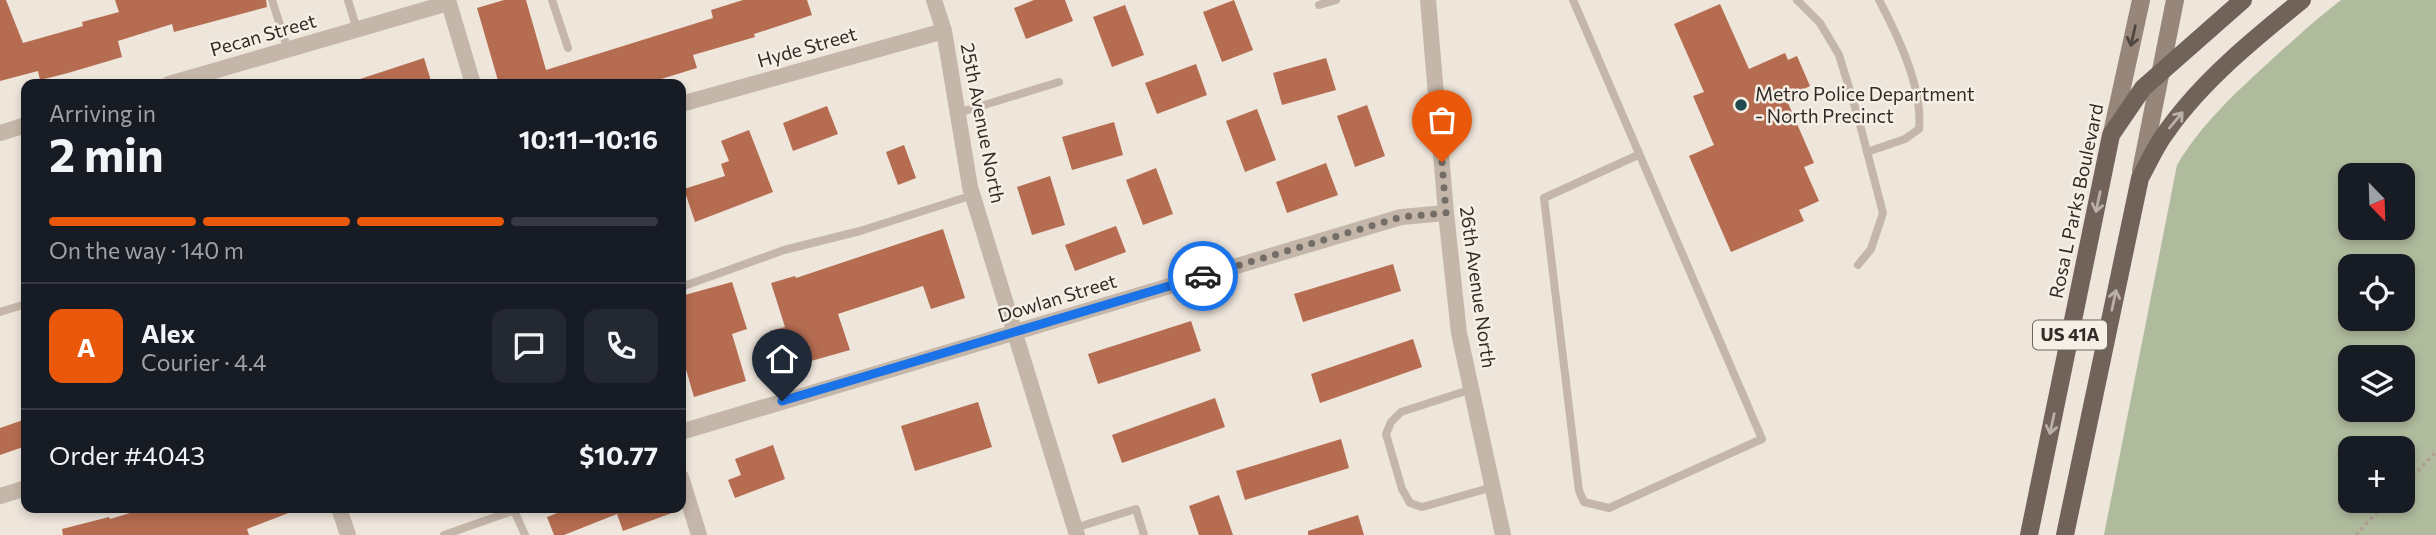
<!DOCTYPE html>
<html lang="en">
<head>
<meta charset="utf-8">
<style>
  :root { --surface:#171b24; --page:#242831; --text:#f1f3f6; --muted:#9ea1a6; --line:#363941; --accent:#ea580c }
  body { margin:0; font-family:Commissioner,sans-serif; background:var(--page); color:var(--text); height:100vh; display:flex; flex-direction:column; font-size:26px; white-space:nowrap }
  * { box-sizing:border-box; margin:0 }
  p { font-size:23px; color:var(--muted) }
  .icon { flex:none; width:38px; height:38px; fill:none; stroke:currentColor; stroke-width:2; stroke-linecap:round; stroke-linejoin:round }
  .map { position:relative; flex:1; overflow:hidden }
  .details { position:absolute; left:21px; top:79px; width:665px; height:434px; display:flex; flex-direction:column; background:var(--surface); border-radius:14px; box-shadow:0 4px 10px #0003 }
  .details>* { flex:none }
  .needle { width:46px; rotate:157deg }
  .controls { position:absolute; left:2338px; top:163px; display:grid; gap:14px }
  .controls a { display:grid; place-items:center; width:77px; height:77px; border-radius:14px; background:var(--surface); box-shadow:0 4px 10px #0003; font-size:35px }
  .pin { position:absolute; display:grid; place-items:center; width:60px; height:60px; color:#fff; margin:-72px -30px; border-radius:50% 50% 50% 0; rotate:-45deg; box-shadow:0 0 7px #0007 }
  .pin .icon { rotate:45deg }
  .courier { position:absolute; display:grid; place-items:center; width:70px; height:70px; margin:-35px; border:5px solid #1a73e8; border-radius:50%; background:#fff; color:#222; box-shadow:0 2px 9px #0007 }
  .head em { font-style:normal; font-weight:700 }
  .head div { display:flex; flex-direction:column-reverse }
  .head { display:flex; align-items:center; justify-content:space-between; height:119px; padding:0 28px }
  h1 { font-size:46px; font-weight:700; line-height:52px }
  .bar { display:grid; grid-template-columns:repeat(4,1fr); gap:10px 7px; align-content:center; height:84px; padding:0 28px }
  .bar i { height:9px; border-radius:5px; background:var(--line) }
  .bar .active { background:var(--accent) }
  .bar p { grid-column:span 4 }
  .line { display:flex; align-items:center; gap:18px; padding:0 28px; border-top:2px solid var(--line) }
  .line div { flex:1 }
  .round { display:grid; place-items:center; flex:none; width:74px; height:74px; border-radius:14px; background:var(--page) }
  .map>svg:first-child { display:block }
</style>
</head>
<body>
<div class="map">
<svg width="2436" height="535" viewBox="0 0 2436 535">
  <rect width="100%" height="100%" fill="#eee5db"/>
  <path fill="#b0bb9d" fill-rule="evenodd" d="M2341,0H2436V535H2104L2177,165C2201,125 2233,95 2267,64C2291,42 2315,20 2341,0ZM2350,175H2403V228H2350ZM2350,266H2403V318H2350ZM2350,357H2403V410H2350ZM2350,448H2403V500H2350Z"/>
  <g fill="#b56c51">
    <path d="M0,0H6L23,43L83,26L82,22L119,12L115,0H266L267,7L174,32L172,24L118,41L122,57L68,73L40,80L38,71L0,81Z"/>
    <path d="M504,0H526L546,70L713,18L711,10L743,0H807L812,15L754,34L755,37L693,55L697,68L645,84H499L477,8Z"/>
    <path d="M1034,0H1065L1073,21L1026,39L1014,8Z"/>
    <path d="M1234,0L1253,50L1222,62L1203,12Z"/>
    <path d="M1720,4L1749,69L1785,53L1788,60L1797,56L1810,86L1802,90L1804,95L1788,103L1814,163L1804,167L1819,201L1799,210L1804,221L1731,252L1689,156L1714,145L1693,96L1704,92L1674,24Z"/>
    <path d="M1125,5L1144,55L1112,67L1093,17Z"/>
    <path d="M424,58L432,84H355L354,81Z"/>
    <path d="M1326,58L1336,90L1282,105L1273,73Z"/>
    <path d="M1196,64L1207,95L1157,114L1145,83Z"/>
    <path d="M1367,105L1385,156L1355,167L1337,116Z"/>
    <path d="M827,106L838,134L793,151L783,123Z"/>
    <path d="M1257,109L1276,160L1245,172L1226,121Z"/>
    <path d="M1114,122L1123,155L1072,170L1062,137Z"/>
    <path d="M749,130L773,192L695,222L684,189L725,176L721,164L729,161L721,141Z"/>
    <path d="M904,145L916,178L898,185L886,152Z"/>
    <path d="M1326,163L1338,195L1287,213L1276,182Z"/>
    <path d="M1156,168L1173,214L1143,225L1126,180Z"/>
    <path d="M1050,176L1065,225L1032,235L1017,187Z"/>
    <path d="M1116,226L1126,252L1075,271L1065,245Z"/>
    <path d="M943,229L965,298L931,309L923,286L838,314L850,350L779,370L770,331L785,327L771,283L795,276L796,278Z"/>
    <path d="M1393,264L1401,291L1303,322L1294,294Z"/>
    <path d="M732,282L747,329L732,334L746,381L694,397L681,352V296Z"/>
    <path d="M1191,321L1201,351L1098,384L1088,354Z"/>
    <path d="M1413,339L1422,367L1320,403L1311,374Z"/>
    <path d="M1215,398L1225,427L1122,463L1112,435Z"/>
    <path d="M978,402L992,447L915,471L901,426Z"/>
    <path d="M26,419V446L0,455V428Z"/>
    <path d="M1341,439L1349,468L1245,500L1236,471Z"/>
    <path d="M773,445L785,479L735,498L728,480L741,475L735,459Z"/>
    <path d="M1219,495L1233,535H1199L1189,506Z"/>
    <path d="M147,508H299V509L247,529L249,535H63L62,529L109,517L110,519Z"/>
    <path d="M570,508H679L680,510L623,531L617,514L564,535H554L547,517Z"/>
    <path d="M1358,515L1364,535H1308V531Z"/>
  </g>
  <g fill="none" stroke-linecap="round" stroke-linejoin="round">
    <g stroke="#afa093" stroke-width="3.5" stroke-dasharray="3.5 3.5" stroke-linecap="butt">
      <path d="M2403,486L2436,452"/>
      <path d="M2356,535L2388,500"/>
    </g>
    <g stroke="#c4b6a9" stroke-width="8">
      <path d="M272,0L288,50"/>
      <path d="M348,0L357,30"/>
      <path d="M552,0L568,48"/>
      <path d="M1573,0L1762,439L1609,508L1584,502L1579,491L1544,198L1638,155"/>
      <path d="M1797,0L1820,23L1839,55L1858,117L1883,213L1871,249L1858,265"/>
      <path d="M1319,5L1336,0"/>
      <path d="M958,113L1059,82"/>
      <path d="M1867,152L1905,139L1919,129C1923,88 1898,36 1879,0"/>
      <path d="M681,287L784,250L860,231L973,195"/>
      <path d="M0,312L26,304"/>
      <path d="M1472,389L1401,412L1391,422L1386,434L1402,489L1410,503L1422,507L1493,487"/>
      <path d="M514,510L525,535"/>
      <path d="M1075,528L1136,509L1144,535"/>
      <path d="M444,535L521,508"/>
    </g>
    <g stroke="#c4b6a9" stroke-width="16">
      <path d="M448,0L473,84"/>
      <path d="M934,0L944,31L970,187L1077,535"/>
      <path d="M1428,0L1446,213L1459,333L1503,535"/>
      <path d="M169,84L448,3"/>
      <path d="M681,104L944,31"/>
      <path d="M0,133L26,125"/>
      <path d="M681,432L1401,217L1446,213"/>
      <path d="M681,477L699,535"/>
      <path d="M0,496L26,488"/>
      <path d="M339,508L348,535"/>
    </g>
    <g stroke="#97867a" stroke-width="18">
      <path d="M2112,133L2141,0"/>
      <path d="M2141,171L2175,0"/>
    </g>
    <g stroke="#72635a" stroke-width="18">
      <path d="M2029,535L2111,135L2143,88L2243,0"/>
      <path d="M2065,535L2140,178C2149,162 2156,145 2167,131C2202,81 2255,38 2302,0"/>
    </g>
  </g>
  <defs><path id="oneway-shaft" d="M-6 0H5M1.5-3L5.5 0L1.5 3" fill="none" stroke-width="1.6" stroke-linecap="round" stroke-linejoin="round" transform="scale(1.75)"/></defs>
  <use stroke="#504640" href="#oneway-shaft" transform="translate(2133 36) rotate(103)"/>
  <g stroke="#bbb0a7">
    <use href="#oneway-shaft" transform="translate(2176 120) rotate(-50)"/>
    <use href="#oneway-shaft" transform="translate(2098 202) rotate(102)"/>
    <use href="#oneway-shaft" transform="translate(2114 300) rotate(-78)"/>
    <use href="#oneway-shaft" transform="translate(2052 424) rotate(102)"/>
  </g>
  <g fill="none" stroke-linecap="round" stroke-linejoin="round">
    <path stroke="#746c66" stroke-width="7" stroke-dasharray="0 12.6" d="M1203,276L1401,217L1446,213L1442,162"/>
    <path stroke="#1a73e8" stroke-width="9" d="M782,401L1203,276"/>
  </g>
  <circle fill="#234a4e" stroke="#f6efe6" stroke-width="2.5" cx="1741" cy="105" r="7"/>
  <g text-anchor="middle" stroke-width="5" stroke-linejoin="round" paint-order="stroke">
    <rect fill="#f6efe6" stroke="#6d6660" stroke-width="2" x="2033" y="320.5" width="74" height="29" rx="5"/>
    <g font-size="18" font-weight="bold" fill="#322b27">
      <text x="2070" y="341">US 41A</text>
    </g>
    <g font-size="19" fill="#322b27" stroke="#f6efe6">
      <text transform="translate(263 35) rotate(-16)" y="7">Pecan Street</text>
      <text transform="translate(807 47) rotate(-16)" y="7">Hyde Street</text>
      <text transform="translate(983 123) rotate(79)" y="7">25th Avenue North</text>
      <text transform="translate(2076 201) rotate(-78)" y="7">Rosa L Parks Boulevard</text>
      <text transform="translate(1478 287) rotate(82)" y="7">26th Avenue North</text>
      <text transform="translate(1057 298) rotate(-17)" y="7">Dowlan Street</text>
    </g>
    <g font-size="19" fill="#322b27" stroke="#f6efe6" text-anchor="start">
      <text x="1755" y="101">Metro Police Department<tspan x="1755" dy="22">- North Precinct</tspan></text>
    </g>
  </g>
</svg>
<div class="controls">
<a><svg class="needle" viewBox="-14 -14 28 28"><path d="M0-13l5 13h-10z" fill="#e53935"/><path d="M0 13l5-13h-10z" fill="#9ea1a6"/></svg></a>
<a><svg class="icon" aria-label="locate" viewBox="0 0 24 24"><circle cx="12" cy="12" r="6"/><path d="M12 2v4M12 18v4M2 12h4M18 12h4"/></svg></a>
<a><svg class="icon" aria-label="layers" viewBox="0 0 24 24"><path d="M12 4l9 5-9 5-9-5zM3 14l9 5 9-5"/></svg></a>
<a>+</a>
</div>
<div class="pin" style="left:1442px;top:162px;background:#ea580c"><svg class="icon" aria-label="bag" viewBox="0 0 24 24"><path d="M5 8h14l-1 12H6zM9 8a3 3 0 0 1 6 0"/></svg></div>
<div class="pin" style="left:782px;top:401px;background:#1f2937"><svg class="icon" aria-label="home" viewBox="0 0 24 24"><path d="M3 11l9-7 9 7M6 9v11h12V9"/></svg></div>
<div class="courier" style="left:1203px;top:276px"><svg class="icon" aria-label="car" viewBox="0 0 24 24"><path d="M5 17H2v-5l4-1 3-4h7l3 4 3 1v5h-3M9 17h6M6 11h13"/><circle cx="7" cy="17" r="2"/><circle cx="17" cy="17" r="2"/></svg></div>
<section class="details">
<div class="head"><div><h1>2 min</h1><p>Arriving in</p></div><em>10:11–10:16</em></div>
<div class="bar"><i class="active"></i><i class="active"></i><i class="active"></i><i></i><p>On the way · 140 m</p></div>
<div class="line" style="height:126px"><b class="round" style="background:var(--accent);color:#fff">A</b><div><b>Alex</b><p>Courier · 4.4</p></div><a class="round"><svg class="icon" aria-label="chat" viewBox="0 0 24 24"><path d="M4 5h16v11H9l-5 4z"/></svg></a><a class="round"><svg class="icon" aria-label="phone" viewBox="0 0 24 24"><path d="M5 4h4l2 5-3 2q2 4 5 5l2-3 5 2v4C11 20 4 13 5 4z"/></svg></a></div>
<div class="line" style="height:91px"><div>Order #4043</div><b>$10.77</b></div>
</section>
</div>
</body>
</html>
